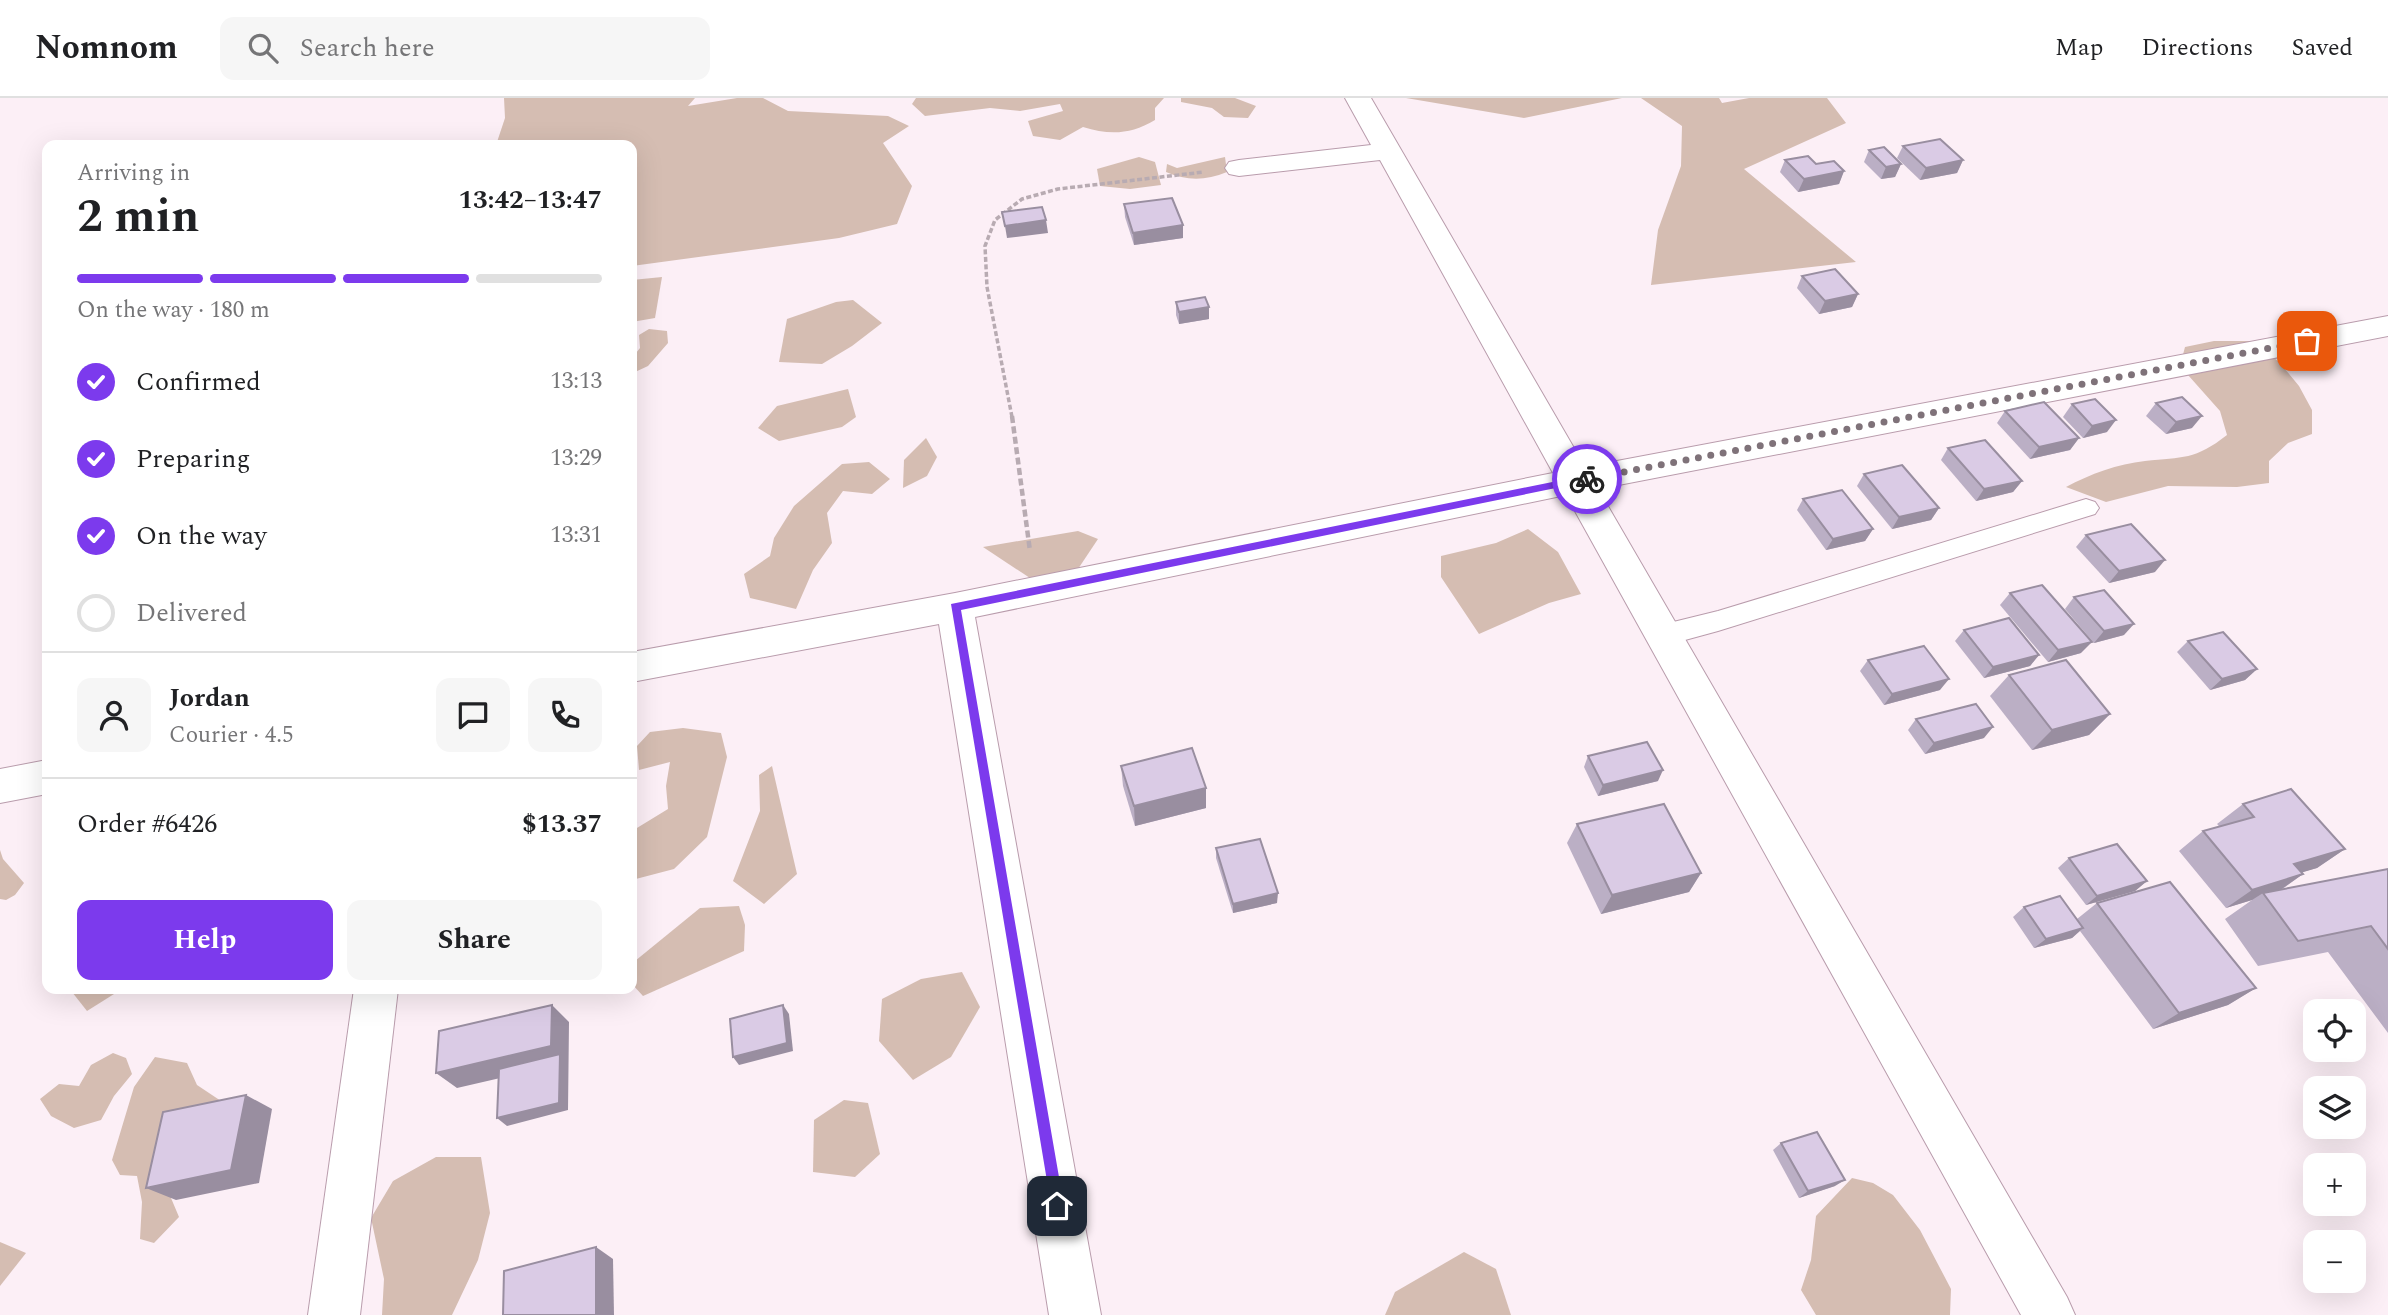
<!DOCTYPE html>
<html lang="en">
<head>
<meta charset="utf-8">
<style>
  :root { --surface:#fff; --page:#f6f6f6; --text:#202124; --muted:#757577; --line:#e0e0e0; --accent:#7c3aed }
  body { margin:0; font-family:Spectral,serif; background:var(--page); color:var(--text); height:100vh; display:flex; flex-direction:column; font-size:26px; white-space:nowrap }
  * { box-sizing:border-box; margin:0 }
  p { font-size:23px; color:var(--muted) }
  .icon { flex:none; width:38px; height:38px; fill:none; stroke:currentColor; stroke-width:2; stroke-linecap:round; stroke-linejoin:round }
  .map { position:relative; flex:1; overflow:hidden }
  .panel { position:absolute; left:42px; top:42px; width:595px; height:854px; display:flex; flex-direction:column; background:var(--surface); border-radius:14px; box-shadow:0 7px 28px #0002 }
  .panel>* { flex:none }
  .controls { position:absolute; left:2303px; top:901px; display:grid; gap:14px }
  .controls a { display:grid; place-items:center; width:63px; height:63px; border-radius:14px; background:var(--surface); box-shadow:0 7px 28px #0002; font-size:35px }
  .pin { position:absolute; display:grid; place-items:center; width:60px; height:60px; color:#fff; margin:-30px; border-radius:14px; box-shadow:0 4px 10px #0006 }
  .courier { position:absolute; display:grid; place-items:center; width:70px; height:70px; margin:-35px; border:5px solid #7c3aed; border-radius:50%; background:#fff; color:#222; box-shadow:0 2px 9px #0007 }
  .headline em { font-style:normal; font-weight:700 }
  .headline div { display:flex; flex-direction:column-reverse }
  .headline { display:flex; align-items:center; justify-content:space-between; height:119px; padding:0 35px }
  h1 { font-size:46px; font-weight:700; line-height:52px }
  .bar { display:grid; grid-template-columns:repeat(4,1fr); gap:10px 7px; align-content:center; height:84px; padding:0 35px }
  .bar i { height:9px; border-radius:5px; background:var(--line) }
  .bar .current { background:var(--accent) }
  .bar p { grid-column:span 4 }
  .line { display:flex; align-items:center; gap:18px; padding:0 35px; border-top:2px solid var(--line) }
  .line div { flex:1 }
  .round { display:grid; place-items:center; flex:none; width:74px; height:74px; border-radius:14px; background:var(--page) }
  ol { padding:0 35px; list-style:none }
  li { display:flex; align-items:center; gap:21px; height:77px }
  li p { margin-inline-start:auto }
  li .icon { padding:7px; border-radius:50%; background:var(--accent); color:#fff; stroke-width:4 }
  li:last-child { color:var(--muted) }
  li i { width:38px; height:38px; border:4px solid var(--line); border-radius:50% }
  .action { display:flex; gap:14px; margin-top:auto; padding:14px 35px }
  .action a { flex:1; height:80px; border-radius:14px; background:var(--accent); color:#fff; font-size:28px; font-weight:700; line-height:80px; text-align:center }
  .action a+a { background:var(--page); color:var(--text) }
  header { display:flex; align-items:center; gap:42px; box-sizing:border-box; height:98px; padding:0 35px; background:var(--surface); border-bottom:2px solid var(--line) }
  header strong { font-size:33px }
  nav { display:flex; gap:38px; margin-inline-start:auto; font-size:24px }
  .search { width:490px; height:63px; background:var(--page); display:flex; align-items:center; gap:18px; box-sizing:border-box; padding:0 24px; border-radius:14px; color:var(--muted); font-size:26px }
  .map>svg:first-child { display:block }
</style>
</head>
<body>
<header>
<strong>Nomnom</strong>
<div class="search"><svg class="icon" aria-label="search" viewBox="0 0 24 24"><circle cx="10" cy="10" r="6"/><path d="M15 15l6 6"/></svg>Search here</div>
<nav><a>Map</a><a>Directions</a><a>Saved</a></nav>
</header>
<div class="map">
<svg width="2388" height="1217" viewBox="0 0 2388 1217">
  <rect width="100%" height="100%" fill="#fceff6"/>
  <g fill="#d5bdb2">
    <path d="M504,0H695L688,8L737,0H763L788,13L888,18L909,28L883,45L912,88L897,126L839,140L632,168V47H496L505,20Z"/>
    <path d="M916,0H1164L1155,10V22C1130,37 1109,37 1083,29L1060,42L1033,38L1028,23L1063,13L1060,6L1020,13L990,10L925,18L912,6Z"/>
    <path d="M1181,0H1235L1256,8L1248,20L1224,19L1212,10L1181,4Z"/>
    <path d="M1406,0H1622L1524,20Z"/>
    <path d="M1641,0H1719L1722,5L1749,0H1827L1846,25L1744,71L1856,164L1651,187L1658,132L1681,68L1682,28Z"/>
    <path d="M1139,59L1155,64L1161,87L1130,91L1100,88L1097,71Z"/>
    <path d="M1225,59L1227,74C1205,83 1187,83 1166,74L1167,66L1177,70Z"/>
    <path d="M662,179L655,220L632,224V182Z"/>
    <path d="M853,202L882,225L852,248L822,266L779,264L787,221L836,204Z"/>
    <path d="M649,231L667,233L668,245L648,268L633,275L632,260L640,250L639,237Z"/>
    <path d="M2214,243H2255L2280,265L2299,288L2312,312V336L2288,345L2269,363V385L2237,389L2168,388L2106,404L2066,389C2090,376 2118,366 2145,363C2183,359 2195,362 2227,337L2220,313L2180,268L2185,249Z"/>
    <path d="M848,291L856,319L842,329L779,343L758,330L777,308Z"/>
    <path d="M926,340L937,359L927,378L903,390L904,362Z"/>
    <path d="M869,364L890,381L872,396L843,393L827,415L832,445L813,472L796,511L750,500L744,476L770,458L774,440L794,408L842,366Z"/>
    <path d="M1528,431L1558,454L1581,496L1549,505L1479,536L1441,479V458L1496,445Z"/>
    <path d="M1078,433L1098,441L1076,474L1039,486L983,449Z"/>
    <path d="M683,630L721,635L727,659L707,739L674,771L632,782V733L668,711L666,688L670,664L639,672L637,648L650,634Z"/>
    <path d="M772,668L797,776L764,806L733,783L760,713L759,677Z"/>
    <path d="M0,752L3,761L24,785L15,797L6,802L0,801Z"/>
    <path d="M739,808L745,827L744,853L643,898L632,886L635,863L700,810Z"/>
    <path d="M962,874L980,909L951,959L913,982L879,943L882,901L921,881Z"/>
    <path d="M74,891H122L87,913L72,894Z"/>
    <path d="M113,955L126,960L132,976L114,998L101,1022L74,1030L51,1018L40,1001L59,986L79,988L91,967Z"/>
    <path d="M155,959L187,965L197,987L224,1005L190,1024L171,1100L179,1119L154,1145L140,1141L142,1104L137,1078L120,1077L112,1062L134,989Z"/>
    <path d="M844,1002L868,1005L880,1056L855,1079L813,1074L814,1022Z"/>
    <path d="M436,1059H481L490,1115L478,1162L452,1217H382L384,1181L371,1120L393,1083Z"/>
    <path d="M1852,1080L1873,1085L1893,1097L1920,1132L1951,1191L1950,1217H1816L1801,1192L1811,1162L1816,1118Z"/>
    <path d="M0,1144L26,1155L0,1188Z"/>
    <path d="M1464,1154L1496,1171L1511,1217H1385L1395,1194Z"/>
  </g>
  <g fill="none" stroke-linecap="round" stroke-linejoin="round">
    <g stroke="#b99cac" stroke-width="2">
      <path id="lane" d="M2086,401L2095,404L2099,410L2095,416L1718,533L1663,548L1653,545L1650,537L1653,529L1718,513Z"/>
    </g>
    <g stroke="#b99cac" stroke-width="2">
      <g id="street">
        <path d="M1345,0H1371L1585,369L2388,218V238L1598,391L2067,1199L2075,1217H2021L1566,397L975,519L1101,1217H1049L939,526L632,584V554L955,495L1553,375L1380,62L1239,78L1229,76L1225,70L1229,64L1239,62L1371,47Z"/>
        <path d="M47,662V696L0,705V671Z"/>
        <path d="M354,891H398L360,1217H308Z"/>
      </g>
    </g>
    <path stroke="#b8abb2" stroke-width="3.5" stroke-dasharray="5 2.5" stroke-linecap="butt" d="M1012,319L987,189L985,148L995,122L1022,101L1058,91L1204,74"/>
    <path stroke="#b8abb2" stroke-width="4.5" stroke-dasharray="7 3.5" stroke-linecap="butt" d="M1012,318L1030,453"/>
    <use href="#lane" fill="#fff" fill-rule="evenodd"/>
    <use href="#street" fill="#fff" fill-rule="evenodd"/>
  </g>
  <g fill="#bbafc5">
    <path d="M1903,48L1963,62L1957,75L1920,82L1897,60Z"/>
    <path d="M1869,52L1901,66L1895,79L1881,81L1864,64Z"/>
    <path d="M1785,62L1816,66L1844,73L1839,86L1798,94L1780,74Z"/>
    <path d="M1124,106L1183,127V140L1134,147L1125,119Z"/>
    <path d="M1802,178L1858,196L1852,209L1819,216L1797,190Z"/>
    <path d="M1176,204L1209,221L1179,226L1176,217Z"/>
    <path d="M2156,305L2192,330L2166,336L2146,318Z"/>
    <path d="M2072,306L2107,334L2083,340L2063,319Z"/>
    <path d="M2005,313L2079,340L2070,352L2030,361L1997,325Z"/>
    <path d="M1948,350L2022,383L2013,394L1976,403L1941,362Z"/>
    <path d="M1864,376L1939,410L1931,422L1892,431L1857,388Z"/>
    <path d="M1803,401L1873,431L1865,443L1826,452L1797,412Z"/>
    <path d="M2086,437L2155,474L2109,485L2076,449Z"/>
    <path d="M2010,495L2081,555L2048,564L2000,507Z"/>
    <path d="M2074,499L2124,537L2094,545L2065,511Z"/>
    <path d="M1964,532L2039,557L2030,568L1984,580L1955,543Z"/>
    <path d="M2188,543L2257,571L2245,582L2210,592L2177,554Z"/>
    <path d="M1868,562L1940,592L1884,607L1860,573Z"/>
    <path d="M2009,577L2110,616L2089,637L2032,652L1990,598Z"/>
    <path d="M1916,621L1984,640L1925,656L1908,632Z"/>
    <path d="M1588,658L1658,683L1598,698L1584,669Z"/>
    <path d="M1121,668L1206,690V710L1135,728L1123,688Z"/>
    <path d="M2243,706L2345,751L2317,770L2302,774L2303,776L2281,792L2388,771V935L2328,854L2258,868L2225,821L2252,802L2226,810L2179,753L2203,733L2220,729L2217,726Z"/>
    <path d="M1577,726L1701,775L1689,794L1601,816L1567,745Z"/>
    <path d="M1216,750L1277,805L1233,815L1216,760Z"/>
    <path d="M2069,760L2147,783L2135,793L2086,807L2058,770Z"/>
    <path d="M2097,805L2256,890L2228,907L2153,931L2080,833L2072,840L2034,850L2013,819L2024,809L2077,821Z"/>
    <path d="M1781,1045L1835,1088L1799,1100L1773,1052Z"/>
  </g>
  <g fill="#998ea0">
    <path d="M1963,62L1957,75L1920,82L1926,70Z"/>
    <path d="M1901,66L1895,79L1881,81L1886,69Z"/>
    <path d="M1844,73L1839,86L1798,94L1804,81Z"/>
    <path d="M1046,122L1048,135L1007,140L1005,128Z"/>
    <path d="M1183,127V140L1134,147L1133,135Z"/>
    <path d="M1858,196L1852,209L1819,216L1825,203Z"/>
    <path d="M1209,209V221L1179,226V214Z"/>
    <path d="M2202,318L2192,330L2166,336L2176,324Z"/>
    <path d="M2116,322L2107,334L2083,340L2092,328Z"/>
    <path d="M2079,340L2070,352L2030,361L2039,349Z"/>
    <path d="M2022,383L2013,394L1976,403L1984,391Z"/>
    <path d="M1939,410L1931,422L1892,431L1899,419Z"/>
    <path d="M1873,431L1865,443L1826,452L1833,441Z"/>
    <path d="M2165,462L2155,474L2109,485L2119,473Z"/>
    <path d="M2134,526L2124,537L2094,545L2104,533Z"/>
    <path d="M2092,544L2081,555L2048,564L2058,552Z"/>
    <path d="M2039,557L2030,568L1984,580L1993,569Z"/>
    <path d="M2257,571L2245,582L2210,592L2222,581Z"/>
    <path d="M1949,581L1940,592L1884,607L1892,596Z"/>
    <path d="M2110,616L2089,637L2032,652L2052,632Z"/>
    <path d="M1993,629L1984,640L1925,656L1934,645Z"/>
    <path d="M1663,672L1658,683L1598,698L1603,687Z"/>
    <path d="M1206,690V710L1135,728L1134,708Z"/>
    <path d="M2345,751L2317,770L2267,785L2294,766Z"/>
    <path d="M1701,775L1689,794L1601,816L1612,797Z"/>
    <path d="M2303,776L2276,795H2263L2252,802L2226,810L2252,792Z"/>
    <path d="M2147,783L2135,793L2086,807L2097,798Z"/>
    <path d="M1278,795L1277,805L1233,815V806Z"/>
    <path d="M2083,830L2072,840L2034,850L2046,841Z"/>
    <path d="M2256,890L2228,907L2153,931L2179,915Z"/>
    <path d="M552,907L569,924L568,1012L507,1028L497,1020L560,966L457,990L436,975Z"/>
    <path d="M783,907L789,916L793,953L739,967L733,959Z"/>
    <path d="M246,997L272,1011L259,1085L176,1102L146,1090Z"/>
    <path d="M1845,1082L1835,1088L1799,1100L1808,1093Z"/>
    <path d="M596,1149L613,1161L614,1217H596Z"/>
  </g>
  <g fill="#dacbe5" stroke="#998ea0" stroke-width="2">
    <path d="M1940,41L1963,62L1926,70L1903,48Z"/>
    <path d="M1884,49L1901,66L1886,69L1869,52Z"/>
    <path d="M1808,58L1816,66L1834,63L1844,73L1804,81L1785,62Z"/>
    <path d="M1172,100L1183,127L1133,135L1124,106Z"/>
    <path d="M1042,109L1046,122L1005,128L1002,114Z"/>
    <path d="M1835,171L1858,196L1825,203L1802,178Z"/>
    <path d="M1205,199L1209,209L1179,214L1176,204Z"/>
    <path d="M2182,299L2202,318L2176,324L2156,305Z"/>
    <path d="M2095,301L2116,322L2092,328L2072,306Z"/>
    <path d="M2044,304L2079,340L2039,349L2005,313Z"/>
    <path d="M1985,342L2022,383L1984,391L1948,350Z"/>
    <path d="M1902,367L1939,410L1899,419L1864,376Z"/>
    <path d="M1842,392L1873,431L1833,441L1803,401Z"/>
    <path d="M2131,426L2165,462L2119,473L2086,437Z"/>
    <path d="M2042,487L2092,544L2058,552L2010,495Z"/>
    <path d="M2104,492L2134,526L2104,533L2074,499Z"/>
    <path d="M2009,520L2039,557L1993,569L1964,532Z"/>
    <path d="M2223,534L2257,571L2222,581L2188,543Z"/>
    <path d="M1924,548L1949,581L1892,596L1868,562Z"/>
    <path d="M2066,562L2110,616L2052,632L2009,577Z"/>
    <path d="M1976,606L1993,629L1934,645L1916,621Z"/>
    <path d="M1647,644L1663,672L1603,687L1588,658Z"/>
    <path d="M1192,650L1206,690L1134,708L1121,668Z"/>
    <path d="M2291,691L2345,751L2294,766L2303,776L2252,792L2203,733L2254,719L2243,706Z"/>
    <path d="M1664,706L1701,775L1612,797L1577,726Z"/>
    <path d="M1260,741L1278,795L1233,806L1216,750Z"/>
    <path d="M2117,746L2147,783L2097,798L2069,760Z"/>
    <path d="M2388,771V851L2371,828L2298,843L2263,795Z"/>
    <path d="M2170,784L2256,890L2179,915L2097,805Z"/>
    <path d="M2060,798L2083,830L2046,841L2024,809Z"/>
    <path d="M552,907L551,948L436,975L439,933Z"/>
    <path d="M783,907L787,945L733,959L730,921Z"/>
    <path d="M560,956L559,1005L497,1020L499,971Z"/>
    <path d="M246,997L231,1072L146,1090L163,1014Z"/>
    <path d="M1817,1034L1845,1082L1808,1093L1781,1045Z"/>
    <path d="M596,1149V1217H503L504,1173Z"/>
  </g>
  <path fill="#7c3aed" d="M1587,377L1592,381L1590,383L961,512L1064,1108L1062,1113L1057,1115L1052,1113L951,506Z"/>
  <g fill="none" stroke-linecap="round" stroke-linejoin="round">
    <path stroke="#7f7279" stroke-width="7" stroke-dasharray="0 12.6" d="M1587,381L2307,243"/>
  </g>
</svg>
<div class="controls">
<a><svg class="icon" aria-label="locate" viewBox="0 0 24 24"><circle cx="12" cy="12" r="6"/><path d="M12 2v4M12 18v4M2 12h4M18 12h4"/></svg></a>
<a><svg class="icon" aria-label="layers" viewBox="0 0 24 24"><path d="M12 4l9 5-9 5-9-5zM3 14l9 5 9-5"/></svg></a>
<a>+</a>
<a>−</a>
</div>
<div class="pin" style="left:2307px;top:243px;background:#ea580c"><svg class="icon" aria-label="bag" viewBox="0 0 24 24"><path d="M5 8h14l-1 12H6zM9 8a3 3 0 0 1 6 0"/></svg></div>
<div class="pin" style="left:1057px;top:1108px;background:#1f2937"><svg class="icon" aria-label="home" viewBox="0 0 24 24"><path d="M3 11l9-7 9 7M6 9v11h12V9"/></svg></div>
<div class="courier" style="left:1587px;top:381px"><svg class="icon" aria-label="bike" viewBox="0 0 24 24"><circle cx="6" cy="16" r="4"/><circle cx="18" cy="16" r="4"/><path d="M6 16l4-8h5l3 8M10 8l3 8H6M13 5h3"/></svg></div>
<section class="panel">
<div class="headline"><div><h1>2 min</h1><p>Arriving in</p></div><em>13:42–13:47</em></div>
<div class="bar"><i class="current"></i><i class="current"></i><i class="current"></i><i></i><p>On the way · 180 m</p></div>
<ol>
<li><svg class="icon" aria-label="check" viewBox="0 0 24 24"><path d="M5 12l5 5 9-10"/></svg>Confirmed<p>13:13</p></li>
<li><svg class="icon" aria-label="check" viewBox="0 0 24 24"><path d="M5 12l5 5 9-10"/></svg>Preparing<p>13:29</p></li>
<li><svg class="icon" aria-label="check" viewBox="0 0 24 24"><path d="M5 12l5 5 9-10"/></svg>On the way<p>13:31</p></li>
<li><i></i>Delivered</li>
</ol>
<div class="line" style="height:126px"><a class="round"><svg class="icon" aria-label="person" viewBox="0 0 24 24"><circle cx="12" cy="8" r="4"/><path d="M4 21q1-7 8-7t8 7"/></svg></a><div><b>Jordan</b><p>Courier · 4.5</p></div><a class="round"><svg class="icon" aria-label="chat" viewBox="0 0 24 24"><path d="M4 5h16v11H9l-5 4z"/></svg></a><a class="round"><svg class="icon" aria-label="phone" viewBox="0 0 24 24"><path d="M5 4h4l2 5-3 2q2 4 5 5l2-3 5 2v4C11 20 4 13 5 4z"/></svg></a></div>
<div class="line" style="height:91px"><div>Order #6426</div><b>$13.37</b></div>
<div class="action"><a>Help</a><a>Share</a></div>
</section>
</div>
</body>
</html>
